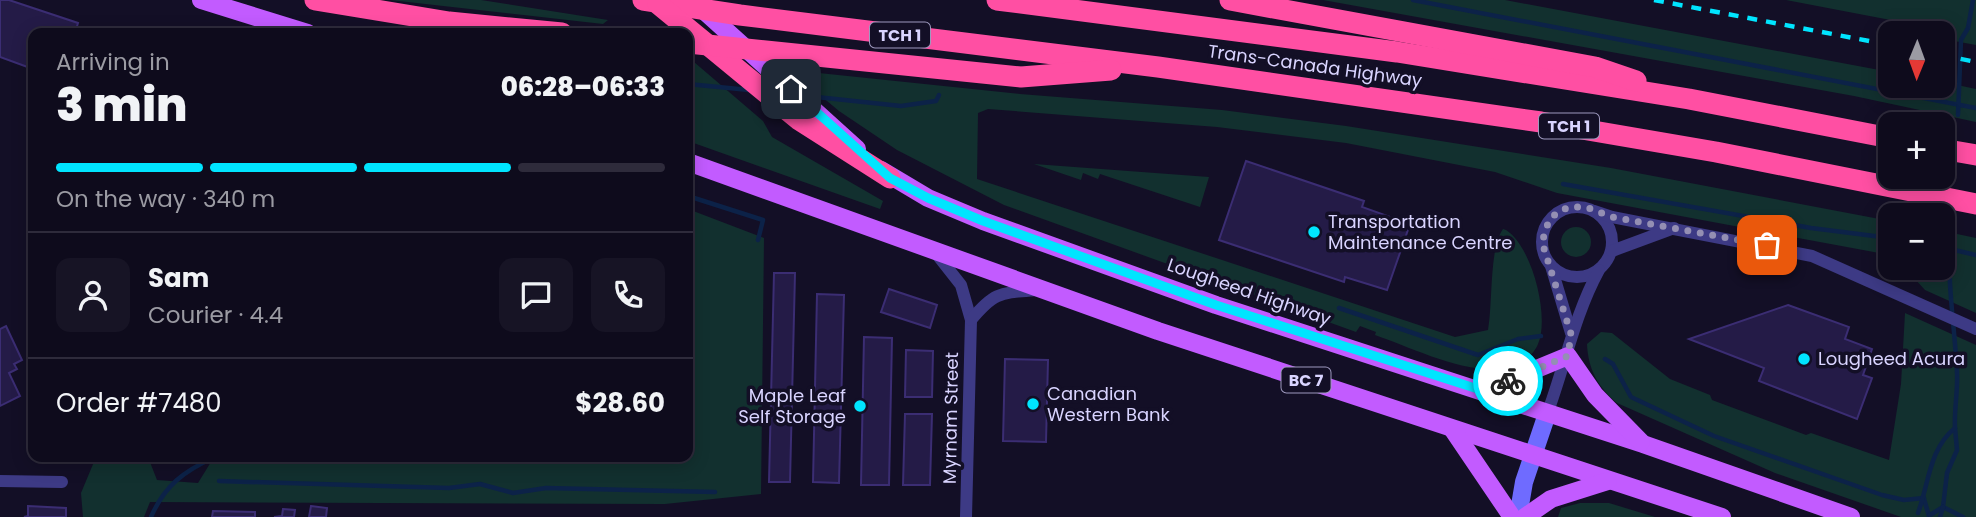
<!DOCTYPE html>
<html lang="en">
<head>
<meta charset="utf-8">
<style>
  :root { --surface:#0e0b1c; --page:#171425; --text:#f1f3f6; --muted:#9b9ba3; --line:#2e2b3b; --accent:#00e5ff }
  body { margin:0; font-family:Poppins,sans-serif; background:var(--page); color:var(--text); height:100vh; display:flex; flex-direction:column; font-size:26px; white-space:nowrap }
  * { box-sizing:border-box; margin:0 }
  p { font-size:23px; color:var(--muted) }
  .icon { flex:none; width:38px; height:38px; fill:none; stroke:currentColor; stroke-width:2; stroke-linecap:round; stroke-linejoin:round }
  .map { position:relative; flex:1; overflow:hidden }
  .panel { position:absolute; left:28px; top:28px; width:665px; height:434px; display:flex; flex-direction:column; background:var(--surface); border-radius:14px; box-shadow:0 4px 18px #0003,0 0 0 2px var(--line) }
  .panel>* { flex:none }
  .needle { width:46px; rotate:181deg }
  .tools { position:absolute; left:1878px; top:21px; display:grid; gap:14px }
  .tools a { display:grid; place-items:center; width:77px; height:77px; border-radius:14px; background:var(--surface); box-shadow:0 4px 18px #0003,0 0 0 2px var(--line); font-size:35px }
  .pin { position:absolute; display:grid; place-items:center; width:60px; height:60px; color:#fff; margin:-30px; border-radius:14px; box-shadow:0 4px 10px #0006 }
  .courier { position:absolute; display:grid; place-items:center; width:70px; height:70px; margin:-35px; border:5px solid #00e5ff; border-radius:50%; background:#fff; color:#222; box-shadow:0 2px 9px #0007 }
  .overview em { font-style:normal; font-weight:800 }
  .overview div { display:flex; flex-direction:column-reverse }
  .overview { display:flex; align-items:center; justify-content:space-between; height:119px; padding:0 28px }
  h1 { font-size:46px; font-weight:800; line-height:52px }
  .bar { display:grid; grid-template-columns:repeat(4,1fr); gap:10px 7px; align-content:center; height:84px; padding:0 28px }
  .bar i { height:9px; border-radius:5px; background:var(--line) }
  .bar .current { background:var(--accent) }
  .bar p { grid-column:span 4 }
  .line { display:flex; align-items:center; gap:18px; padding:0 28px; border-top:2px solid var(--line) }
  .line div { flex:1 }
  .round { display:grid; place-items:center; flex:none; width:74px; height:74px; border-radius:14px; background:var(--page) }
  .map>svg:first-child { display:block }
</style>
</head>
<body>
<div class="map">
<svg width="1976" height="517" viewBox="0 0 1976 517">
  <rect width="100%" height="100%" fill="#130f26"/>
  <g fill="#12302f">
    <path d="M390,0H481L608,20L603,24Z"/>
    <path d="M1323,0H1505L1890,72V86H1942L1943,82L1976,89V122L1854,96Z"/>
    <path d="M1786,0H1976V45L1943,39L1942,33H1932L1927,27Z"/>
    <path d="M688,61L694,62L763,121L772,137L883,201L880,209L688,141Z"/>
    <path d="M790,70L1020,94L1222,110L1346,126L1611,168L1890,221V255L1557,193L1495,172L1346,143L1217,127L988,109L978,113L977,179L1455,337L1488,330C1493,303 1489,248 1503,229L1506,230C1532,246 1550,317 1538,344C1533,357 1519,365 1505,368C1468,376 1410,347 1375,335L1376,332L1360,326L1356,332L1004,205L897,150L839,111Z"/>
    <path d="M1034,164L1209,177L1200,207L1100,174L1098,179L1083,173L1081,180Z"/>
    <path d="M688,209L764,238L761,494L665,504L150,502L144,517H83L81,493L96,457H148L157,480L198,483L214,457H688V371L691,365L688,361Z"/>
    <circle cx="1576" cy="242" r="15"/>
    <path d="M1943,231L1976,238V313L1925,290L1905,268H1942Z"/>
    <path d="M1905,313L1976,345V517H1901L1775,473L1617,403C1598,387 1588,369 1587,344L1601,332L1612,333L1670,379L1710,395L1712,400L1806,435L1811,433L1889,460L1901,384Z"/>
    <path d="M1580,503H1609L1655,517H1558L1561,508Z"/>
  </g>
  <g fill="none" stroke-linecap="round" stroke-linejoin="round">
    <g stroke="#0c2248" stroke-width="4.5">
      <path d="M1413,0L1976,108"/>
      <path d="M688,84L749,90"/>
      <path d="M807,96L901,106L936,101L939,95"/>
      <path d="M1958,115L1961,40L1968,28L1973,0"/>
      <path d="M1563,184L1811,228L1890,238"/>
      <path d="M688,196L763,220L758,240"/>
      <path d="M1950,249L1976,255"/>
      <path d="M1339,308L1478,355L1518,339L1541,336"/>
      <path d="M1605,359L1613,364L1631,397L1714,436L1882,495L1904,500L1924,498"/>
      <path d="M1955,428L1957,450L1947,473L1943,507L1963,517"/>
      <path d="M219,481L449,488L480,484L513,493L546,488L715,492"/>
      <path d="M1924,499L1929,516"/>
      <path d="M1918,513C1929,483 1929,449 1955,428C1954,409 1958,391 1957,373C1955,328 1947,285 1950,240"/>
      <path d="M1930,515L1943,507"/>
      <path d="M151,517C165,485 184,471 215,457"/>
      <path d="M1940,517L1943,507"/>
    </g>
  </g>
  <g fill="#241b47" stroke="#3b2d73" stroke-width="2">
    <path d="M0,0H9L78,23L75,33H33V69L0,57Z"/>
    <path d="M1246,161L1364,201L1362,207L1410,224L1387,290L1345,277L1344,282L1219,240Z"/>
    <path d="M774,273H795L790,482H769Z"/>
    <path d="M889,289L937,305L930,328L881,312Z"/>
    <path d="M817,294L844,295L839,483L813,482Z"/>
    <path d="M1788,305L1849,327L1845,339L1872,349L1863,375L1872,378L1857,419L1759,381L1764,368L1689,339Z"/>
    <path d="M6,326L22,360L14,364L17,369L9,373L20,396L0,406V329Z"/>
    <path d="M864,337L892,338L889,485H861Z"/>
    <path d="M906,350L933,351L932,397H905Z"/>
    <path d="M1005,359L1048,360L1046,442L1003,441Z"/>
    <path d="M905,414H932L930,485H903Z"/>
    <path d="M28,506L66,508V517H24L28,516Z"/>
    <path d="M311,506L327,508L326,517H309Z"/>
    <path d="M283,509L295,510L294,517H274L282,516Z"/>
    <path d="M213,511L255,512V517H212Z"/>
  </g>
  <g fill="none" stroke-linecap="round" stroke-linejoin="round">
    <g stroke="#3d3a85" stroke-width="12">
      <circle cx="1577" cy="242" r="35"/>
      <path d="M1594,211L1612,217L1812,256L1976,329"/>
      <path d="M1612,251L1674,228"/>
      <path d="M935,252L961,285L971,320L966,517"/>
      <path d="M1551,266L1571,333"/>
      <path d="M971,320C994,292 1000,293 1036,290"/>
      <path d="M1547,414C1565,366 1574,316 1599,270"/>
      <path d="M0,481L62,482"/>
    </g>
    <path stroke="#6f6bff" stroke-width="18" d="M1518,517L1524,482L1547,414"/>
    <g stroke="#c25bff" stroke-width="18">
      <path d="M201,0L308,33"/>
      <path d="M701,8L857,149"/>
      <path d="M688,162L1158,331L1722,517"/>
      <path d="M881,170L928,198L983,221L1216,305L1643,444L1851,517"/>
      <path d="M1484,391L1568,356L1595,395L1641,442"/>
      <path d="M1453,430L1512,517"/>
      <path d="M1525,517L1551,499L1608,481"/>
    </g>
    <g stroke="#ff4fa3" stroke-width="21">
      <path d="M315,0L449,22L562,33"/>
      <path d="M643,0L740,15L1158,67L1541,122L1716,152L1976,204"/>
      <path d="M997,0L1397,52L1689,99L1890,138"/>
      <path d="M1230,0L1595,67L1636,81"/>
      <path d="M658,4L799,120L890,178"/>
      <path d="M688,43L1021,77L1111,70"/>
      <path d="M1942,149L1976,155"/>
    </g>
    <g stroke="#00e5ff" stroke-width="4.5" stroke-dasharray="10 9" stroke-linecap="butt">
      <path d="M1654,0L1890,45"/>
      <path d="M1942,55L1976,62"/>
    </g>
  </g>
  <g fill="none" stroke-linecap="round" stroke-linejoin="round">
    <path stroke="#948fb3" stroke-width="7" stroke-dasharray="0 12.6" d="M1508,381L1568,356L1571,334L1542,242L1549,220L1558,212L1569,207H1586L1612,217L1767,245"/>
    <path stroke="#00e5ff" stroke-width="9" d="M791,89L890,178L928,198L983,221L1216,305L1484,391L1508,381"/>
  </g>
  <g fill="#00e5ff" stroke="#130f26" stroke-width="2.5">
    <circle cx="1314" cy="232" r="7"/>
    <circle cx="1804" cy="359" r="7"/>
    <circle cx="1033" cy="404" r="7"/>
    <circle cx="860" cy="406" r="7"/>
  </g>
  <g text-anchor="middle" stroke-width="7" stroke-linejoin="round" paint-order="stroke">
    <g fill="#130f26" stroke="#9e99be" stroke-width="2">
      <rect x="870" y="22.5" width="60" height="25" rx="5"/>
      <rect x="1539" y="113.5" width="60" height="25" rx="5"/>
      <rect x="1281.5" y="367.5" width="49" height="25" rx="5"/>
    </g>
    <g font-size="16" font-weight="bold" fill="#d9d4ff">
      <text x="900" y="41">TCH 1</text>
      <text x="1569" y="132">TCH 1</text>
      <text x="1306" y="386">BC 7</text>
    </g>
    <g font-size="18" fill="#d9d4ff" stroke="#130f26">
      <text transform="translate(1315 66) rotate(8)" y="6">Trans-Canada Highway</text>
      <text transform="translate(1249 292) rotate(19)" y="6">Lougheed Highway</text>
      <text transform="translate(951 418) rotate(-89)" y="6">Myrnam Street</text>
    </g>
    <g font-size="18" fill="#d9d4ff" stroke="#130f26" text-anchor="start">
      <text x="1328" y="228">Transportation<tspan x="1328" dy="21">Maintenance Centre</tspan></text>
      <text x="1818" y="365">Lougheed Acura</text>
      <text x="1047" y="400">Canadian<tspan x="1047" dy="21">Western Bank</tspan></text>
      <text x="846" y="402" text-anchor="end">Maple Leaf<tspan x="846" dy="21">Self Storage</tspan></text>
    </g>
  </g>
</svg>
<div class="tools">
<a><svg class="needle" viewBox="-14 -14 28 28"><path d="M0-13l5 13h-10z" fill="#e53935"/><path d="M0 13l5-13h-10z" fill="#9b9ba3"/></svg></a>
<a>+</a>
<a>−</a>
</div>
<div class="pin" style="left:1767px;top:245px;background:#ea580c"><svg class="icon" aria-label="bag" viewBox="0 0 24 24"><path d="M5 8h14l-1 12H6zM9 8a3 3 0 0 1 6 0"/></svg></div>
<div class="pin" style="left:791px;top:89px;background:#1f2937"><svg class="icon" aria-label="home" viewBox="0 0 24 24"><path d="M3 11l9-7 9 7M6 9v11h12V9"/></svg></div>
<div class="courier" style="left:1508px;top:381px"><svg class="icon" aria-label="bike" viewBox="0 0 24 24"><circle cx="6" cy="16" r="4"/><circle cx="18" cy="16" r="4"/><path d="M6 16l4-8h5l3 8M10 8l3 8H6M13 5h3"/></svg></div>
<section class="panel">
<div class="overview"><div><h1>3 min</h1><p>Arriving in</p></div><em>06:28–06:33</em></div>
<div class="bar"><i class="current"></i><i class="current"></i><i class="current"></i><i></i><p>On the way · 340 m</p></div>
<div class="line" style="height:126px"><a class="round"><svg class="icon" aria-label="person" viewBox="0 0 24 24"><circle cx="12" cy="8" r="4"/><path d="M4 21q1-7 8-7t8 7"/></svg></a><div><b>Sam</b><p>Courier · 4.4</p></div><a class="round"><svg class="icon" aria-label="chat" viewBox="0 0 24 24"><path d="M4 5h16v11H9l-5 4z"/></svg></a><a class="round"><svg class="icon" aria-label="phone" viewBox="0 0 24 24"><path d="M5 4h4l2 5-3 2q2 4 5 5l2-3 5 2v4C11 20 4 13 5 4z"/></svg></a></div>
<div class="line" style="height:91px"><div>Order #7480</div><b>$28.60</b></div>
</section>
</div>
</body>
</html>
